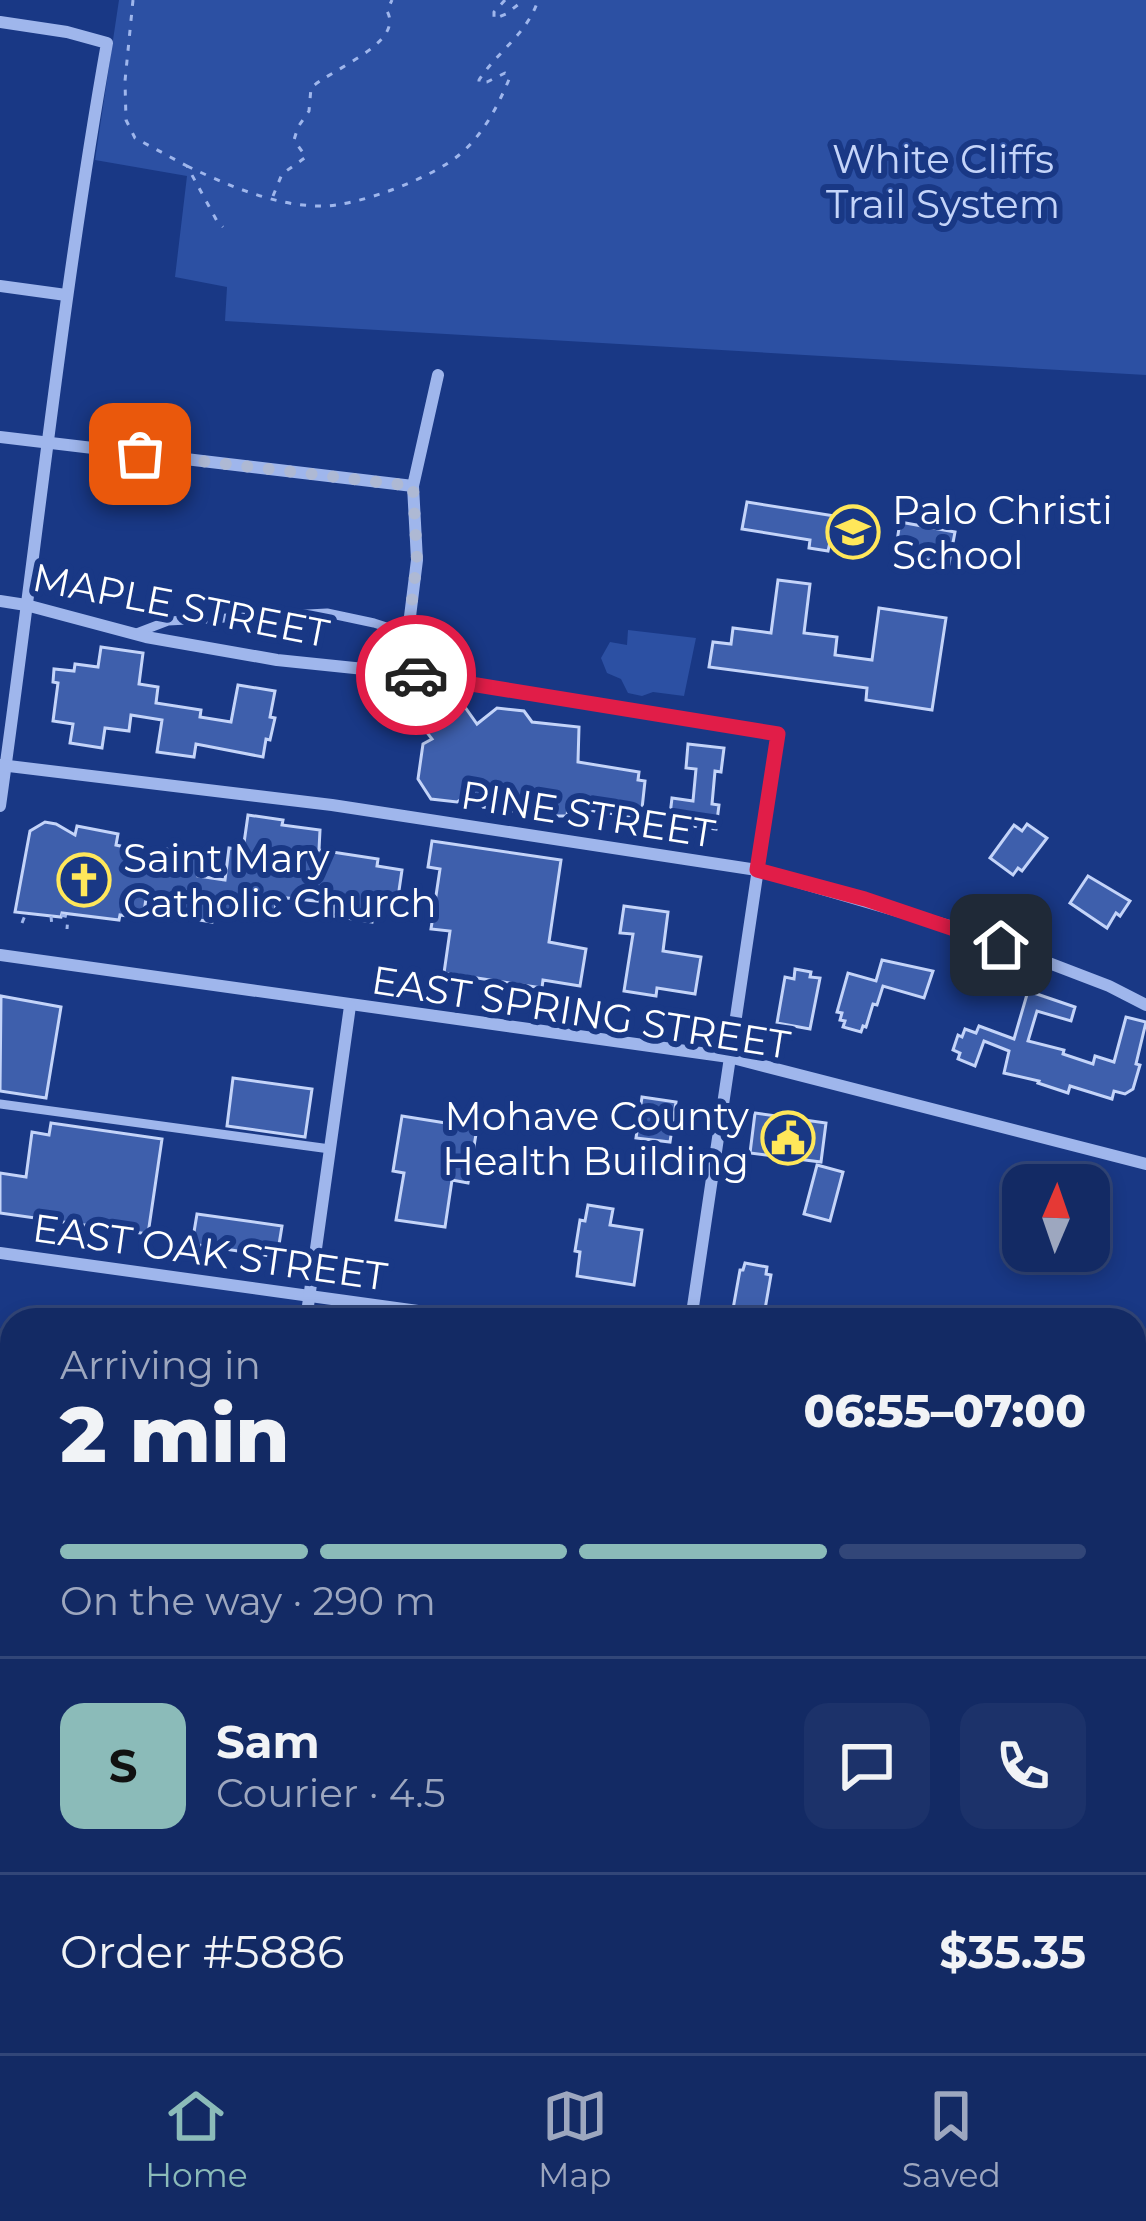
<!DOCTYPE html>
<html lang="en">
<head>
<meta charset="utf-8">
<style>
  :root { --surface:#132a64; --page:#1c326a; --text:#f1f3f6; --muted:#9da7bf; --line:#324678; --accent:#8bbbb9 }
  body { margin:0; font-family:Montserrat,sans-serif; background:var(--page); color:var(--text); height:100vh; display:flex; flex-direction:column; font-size:45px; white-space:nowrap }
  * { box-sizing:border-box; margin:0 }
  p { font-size:39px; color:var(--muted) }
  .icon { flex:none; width:66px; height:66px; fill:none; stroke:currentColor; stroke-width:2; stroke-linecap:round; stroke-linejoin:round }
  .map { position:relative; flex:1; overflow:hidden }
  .panel { position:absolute; left:0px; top:1308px; width:1146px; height:747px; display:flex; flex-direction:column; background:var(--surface); border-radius:36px 36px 0 0; box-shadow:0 6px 18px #0003,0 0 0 3px var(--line) }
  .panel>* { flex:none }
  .needle { width:78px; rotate:2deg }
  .buttons { position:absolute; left:1002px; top:1164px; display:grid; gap:24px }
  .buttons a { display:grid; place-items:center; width:108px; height:108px; border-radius:24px; background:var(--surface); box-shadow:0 6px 18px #0003,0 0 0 3px var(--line); font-size:60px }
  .pin { position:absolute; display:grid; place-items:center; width:102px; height:102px; color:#fff; margin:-51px; border-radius:24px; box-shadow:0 6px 18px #0006 }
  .courier { position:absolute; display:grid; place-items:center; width:120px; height:120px; margin:-60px; border:9px solid #e11d48; border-radius:50%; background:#fff; color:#222; box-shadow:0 3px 15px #0007 }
  .head em { font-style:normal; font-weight:800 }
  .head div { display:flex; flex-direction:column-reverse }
  .head { display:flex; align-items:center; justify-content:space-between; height:204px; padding:0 60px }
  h1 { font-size:78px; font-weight:800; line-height:90px }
  .bar { display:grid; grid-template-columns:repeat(4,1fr); gap:18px 12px; align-content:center; height:144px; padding:0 60px }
  .bar i { height:15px; border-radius:9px; background:var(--line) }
  .bar .selected { background:var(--accent) }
  .bar p { grid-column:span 4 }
  .line { display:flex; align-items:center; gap:30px; padding:0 60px; border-top:3px solid var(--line) }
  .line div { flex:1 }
  .round { display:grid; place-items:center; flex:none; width:126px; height:126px; border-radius:24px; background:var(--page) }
  .tabs { display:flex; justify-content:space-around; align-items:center; height:168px; border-top:3px solid var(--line); background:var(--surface); font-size:33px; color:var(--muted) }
  .tabs a { display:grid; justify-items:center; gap:6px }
  .tabs .selected { color:var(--accent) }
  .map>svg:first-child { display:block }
</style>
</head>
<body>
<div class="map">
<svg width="1146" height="2053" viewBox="0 0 1146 2053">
  <rect width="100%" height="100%" fill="#193885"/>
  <g fill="#2c50a3">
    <path d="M119,0H1146V375L225,321L227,287L175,277L187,176L95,160Z"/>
    <path d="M628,630L696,638L684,696L653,692L642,696L628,693L621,679L607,673L601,658L610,642L627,645Z"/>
  </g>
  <g fill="#3e5fac" stroke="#c4d4f9" stroke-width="3">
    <path d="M747,502L847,518L842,544L830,542L828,551L809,548L810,540L742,529Z"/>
    <path d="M900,522L955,532L949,564L895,554Z"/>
    <path d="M778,580L810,584L804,633L837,637L835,655L872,660L879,608L946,618L932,710L866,700L867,688L709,667L713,642L731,644L733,628L771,633Z"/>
    <path d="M101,647L143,653L139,684L158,687L156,703L201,710L200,717L231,722L238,685L275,691L270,717L275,718L270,740L266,739L263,757L196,744L194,757L157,752L162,720L131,715L129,731L105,728L102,748L70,743L73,724L53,721L58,683L53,682L54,669L74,671L75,664L98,667Z"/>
    <path d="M449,702L462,703L477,724L497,708L524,711L532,722L579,727L578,762L639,772L638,780L645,781L641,818L568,807L567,816H555L483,807L473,792L457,802L431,799L418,779L423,744L432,739L425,730L428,716Z"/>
    <path d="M688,744L724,748L721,772L715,771L712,804L719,805L716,829L669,823L672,798L693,801L696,769L686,768Z"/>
    <path d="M248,815L283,820L282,825L320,830L319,850L378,859L377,866L402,870L396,911L374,908L372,922L333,916L335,903L277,897L274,918L214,910L212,922L174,916L176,903L146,899L143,918L120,915L119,920L62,913L61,917L15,912L30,831L45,822L56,824L75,835L77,826L118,834L116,845L157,854L158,848L200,853L198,876L225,880L229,848L243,850Z"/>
    <path d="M1027,824L1047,838L1022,871L1018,868L1013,875L990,858L1014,825L1022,831Z"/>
    <path d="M432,841L561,860L549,942L586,949L580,986L543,980L542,988L444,973L450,931L431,929L440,869L428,867Z"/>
    <path d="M1088,876L1130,901L1120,916L1116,913L1107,928L1070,903Z"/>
    <path d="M624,906L668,912L663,951L701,957L695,994L657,988L656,996L624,991L633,934L620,933Z"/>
    <path d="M882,960L933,971L924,998L883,986L877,1005L873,1004L866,1027L863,1026L861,1032L843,1027L845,1021L840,1020L842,1013L837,1012L848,973L876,981Z"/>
    <path d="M795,969L811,972L810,977L820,978L810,1029L777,1023L785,977L794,979Z"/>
    <path d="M1028,991L1075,1007L1071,1021L1037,1011L1028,1041L1064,1050L1063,1054L1093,1064L1095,1056L1114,1062L1126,1017L1146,1022L1136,1064L1140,1065L1133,1089L1125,1094L1114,1091L1112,1099L1070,1086L1068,1093L1038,1083L1039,1081L1004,1073L1009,1051L984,1041L975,1066L958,1059L960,1053L953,1050L958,1035L962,1037L965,1029L976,1033L979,1026L1014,1039Z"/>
    <path d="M1,996L61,1007L46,1098L0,1091Z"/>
    <path d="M233,1078L312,1089L305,1137L227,1126Z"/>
    <path d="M642,1097L676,1102L670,1142L636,1138Z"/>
    <path d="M755,1113L826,1123L821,1162L750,1153Z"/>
    <path d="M402,1116L477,1128L468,1183L452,1180L445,1227L396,1220L404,1173L393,1171Z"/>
    <path d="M51,1123L162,1139L148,1234L0,1213V1173L26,1177L32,1132L49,1135Z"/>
    <path d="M817,1165L843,1172L830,1221L804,1214Z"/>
    <path d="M588,1205L613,1209L610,1225L642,1230L634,1285L577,1276L580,1252L575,1251L580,1220L585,1221Z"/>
    <path d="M197,1214L282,1226L277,1257L192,1244Z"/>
    <path d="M745,1263L767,1267L766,1274L771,1275L764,1315L733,1309L740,1270H743Z"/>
  </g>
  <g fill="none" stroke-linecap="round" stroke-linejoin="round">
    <g stroke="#9fb6ec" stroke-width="3" stroke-dasharray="6 9" stroke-linecap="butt">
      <path d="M133,0L125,81L126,120L135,138L187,166L217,221L223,227"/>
      <path d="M505,0L494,12V19L506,14L524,0"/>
      <path d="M187,166C227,185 275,206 320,206C356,207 432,178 459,155C483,135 498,106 510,77L505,73L487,82L479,83V80C497,52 528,33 538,0"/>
      <path d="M273,196L282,174L306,157L294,140L298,127L309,111L311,88C331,69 405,43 387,11L392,0"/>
      <path d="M61,915L68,917L67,929"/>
      <path d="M51,916L52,927"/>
      <path d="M22,923L26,913"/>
    </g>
    <g stroke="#9fb6ec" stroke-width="9">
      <path d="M134,634L168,621L327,613L374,623L408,634"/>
      <path d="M0,1104L330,1149"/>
      <path d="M0,1400L12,1402"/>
      <path d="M1134,1612L1146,1615"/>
      <path d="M0,1703L12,1705"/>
      <path d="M1134,1913L1146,1916"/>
    </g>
    <g stroke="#9fb6ec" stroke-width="12">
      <path d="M0,22L67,32L107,43C62,296 36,551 0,806"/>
      <path d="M0,286L66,295"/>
      <path d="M0,437L413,486"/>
      <path d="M0,601L26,605L146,637L277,660L403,673L778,734L691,1320"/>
      <path d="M403,673L417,560L413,486L438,375"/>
      <path d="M0,765L332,805L757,870L963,930L1109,986L1146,1005"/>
      <path d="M0,955L729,1057L1146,1164"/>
      <path d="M0,1253L483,1320"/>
      <path d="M306,1320L350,1006"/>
      <path d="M1134,1460L1146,1463"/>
      <path d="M206,2053L207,2043"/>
    </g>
    <g stroke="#cbd8f9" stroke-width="24">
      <path d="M0,1554L12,1555"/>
      <path d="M1134,1759L1146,1762"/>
    </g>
    <g stroke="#e4eaff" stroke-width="30">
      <path d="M0,1853L12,1855"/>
      <path d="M1035,2043L1072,2053"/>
    </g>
    <g stroke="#fff" stroke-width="4.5" stroke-dasharray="21 9" stroke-linecap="butt">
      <path d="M0,1980L12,1981"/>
      <path d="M435,2043L499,2053"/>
      <path d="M525,2043L591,2053"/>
    </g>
  </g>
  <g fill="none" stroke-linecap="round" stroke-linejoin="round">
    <path stroke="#aeb9d4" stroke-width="12" stroke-dasharray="0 21.6" d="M140,454L413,486L417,560L403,673L416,675"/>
    <path stroke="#e11d48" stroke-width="15" d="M416,675L778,734L757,870L865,899L1001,945"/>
  </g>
  <defs>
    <g id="school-ring" transform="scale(2.7)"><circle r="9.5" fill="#193885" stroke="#ffe75a" stroke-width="1.5"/><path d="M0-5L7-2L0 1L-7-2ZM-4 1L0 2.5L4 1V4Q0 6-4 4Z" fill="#ffe75a"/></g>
    <g id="church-ring" transform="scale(2.7)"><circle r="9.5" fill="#193885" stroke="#ffe75a" stroke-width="1.5"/><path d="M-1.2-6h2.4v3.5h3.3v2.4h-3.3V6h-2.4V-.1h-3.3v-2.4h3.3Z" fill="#ffe75a"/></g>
    <g id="civic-ring" transform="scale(2.7)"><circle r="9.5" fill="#193885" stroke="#ffe75a" stroke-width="1.5"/><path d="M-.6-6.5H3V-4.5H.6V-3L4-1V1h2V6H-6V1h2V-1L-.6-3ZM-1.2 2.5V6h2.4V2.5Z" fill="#ffe75a"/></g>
  </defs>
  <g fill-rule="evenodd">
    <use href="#school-ring" x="853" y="532"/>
    <use href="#church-ring" x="84" y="880"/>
    <use href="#civic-ring" x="788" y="1138"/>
  </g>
  <g text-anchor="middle" stroke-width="12" stroke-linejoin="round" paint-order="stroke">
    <g font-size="39" fill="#c4d4f9" stroke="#193885">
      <text x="943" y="173">White Cliffs<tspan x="943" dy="45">Trail System</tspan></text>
    </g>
    <g font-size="39" fill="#fff" stroke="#193885" text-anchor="start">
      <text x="892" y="524">Palo Christi<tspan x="892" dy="45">School</tspan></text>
      <text x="123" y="872">Saint Mary<tspan x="123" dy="45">Catholic Church</tspan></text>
      <text x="749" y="1130" text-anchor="end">Mohave County<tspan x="749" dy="45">Health Building</tspan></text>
    </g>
    <g font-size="39" fill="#fff" stroke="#193885">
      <text transform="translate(181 605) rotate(11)" y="14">MAPLE STREET</text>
      <text transform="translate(588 814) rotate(9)" y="14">PINE STREET</text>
      <text transform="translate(581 1012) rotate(9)" y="14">EAST SPRING STREET</text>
      <text transform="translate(210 1252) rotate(8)" y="14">EAST OAK STREET</text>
    </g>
  </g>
</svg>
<div class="buttons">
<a><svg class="needle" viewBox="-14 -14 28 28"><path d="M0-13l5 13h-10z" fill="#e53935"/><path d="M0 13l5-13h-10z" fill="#9da7bf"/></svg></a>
</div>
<div class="pin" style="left:140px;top:454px;background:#ea580c"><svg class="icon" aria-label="bag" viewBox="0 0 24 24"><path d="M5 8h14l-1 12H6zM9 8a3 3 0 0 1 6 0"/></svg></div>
<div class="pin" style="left:1001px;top:945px;background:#1f2937"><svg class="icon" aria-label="home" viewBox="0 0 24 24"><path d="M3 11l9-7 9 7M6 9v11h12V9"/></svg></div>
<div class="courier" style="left:416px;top:675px"><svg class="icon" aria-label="car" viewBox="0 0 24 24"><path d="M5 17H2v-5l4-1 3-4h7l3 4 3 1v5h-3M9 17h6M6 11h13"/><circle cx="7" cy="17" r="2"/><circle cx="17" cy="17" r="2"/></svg></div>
<section class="panel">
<div class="head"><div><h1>2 min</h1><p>Arriving in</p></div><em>06:55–07:00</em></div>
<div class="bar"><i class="selected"></i><i class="selected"></i><i class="selected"></i><i></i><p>On the way · 290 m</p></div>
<div class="line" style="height:216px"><b class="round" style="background:var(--accent);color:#111">S</b><div><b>Sam</b><p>Courier · 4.5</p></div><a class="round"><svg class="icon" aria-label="chat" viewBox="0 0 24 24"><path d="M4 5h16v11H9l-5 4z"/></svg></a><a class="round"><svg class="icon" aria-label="phone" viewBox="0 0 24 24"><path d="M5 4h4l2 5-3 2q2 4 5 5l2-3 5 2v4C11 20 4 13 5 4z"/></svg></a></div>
<div class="line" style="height:156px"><div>Order #5886</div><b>$35.35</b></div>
</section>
</div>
<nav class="tabs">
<a class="selected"><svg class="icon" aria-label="home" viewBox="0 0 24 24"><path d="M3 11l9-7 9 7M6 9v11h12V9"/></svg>Home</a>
<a><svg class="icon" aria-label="map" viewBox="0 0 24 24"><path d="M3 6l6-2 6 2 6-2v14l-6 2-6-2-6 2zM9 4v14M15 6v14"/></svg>Map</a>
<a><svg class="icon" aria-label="saved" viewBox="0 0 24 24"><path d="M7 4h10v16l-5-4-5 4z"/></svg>Saved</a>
</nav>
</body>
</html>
